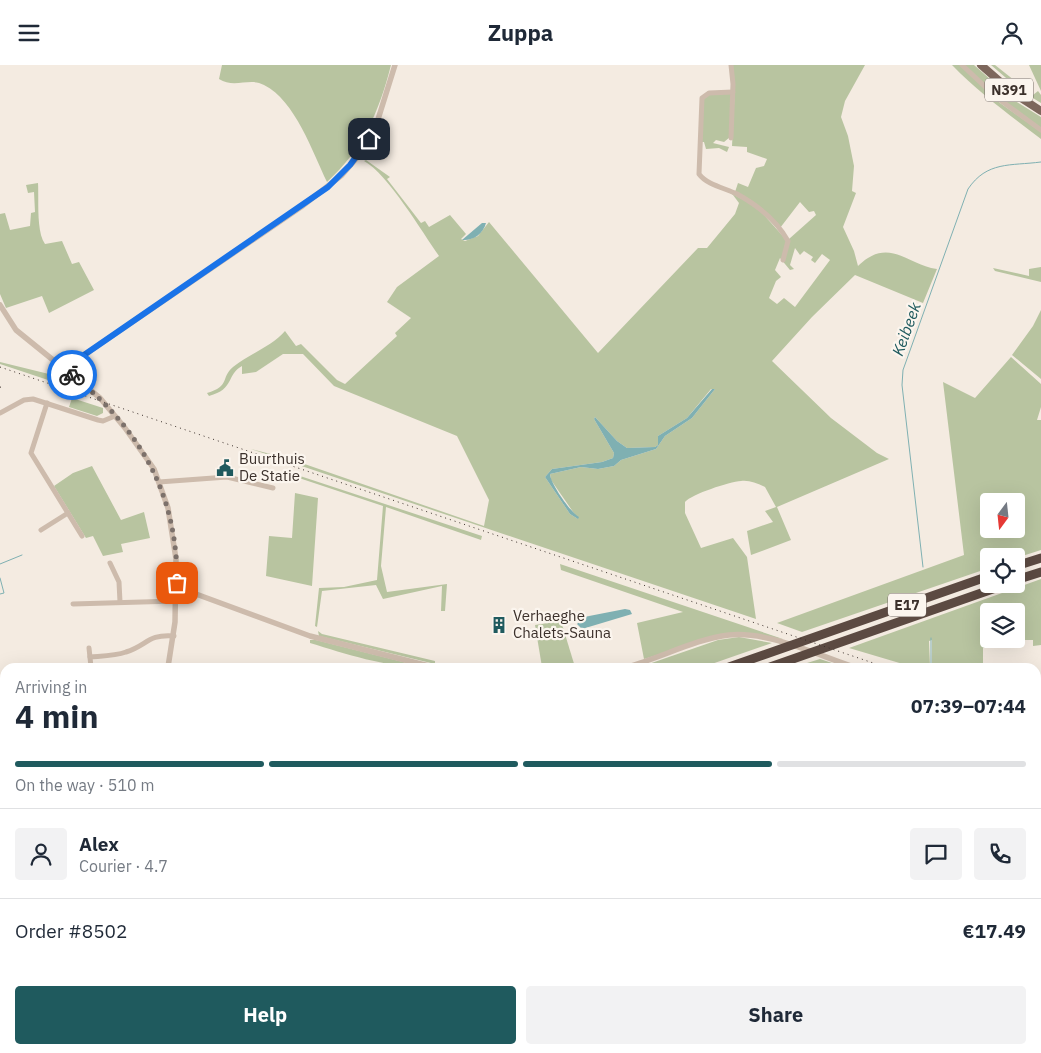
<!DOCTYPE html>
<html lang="en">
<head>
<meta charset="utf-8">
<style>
  :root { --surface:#fff; --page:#f2f2f3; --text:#1f2937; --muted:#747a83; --line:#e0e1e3; --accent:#1f5a5e }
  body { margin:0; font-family:"IBM Plex Sans",sans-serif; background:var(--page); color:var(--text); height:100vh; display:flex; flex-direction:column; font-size:19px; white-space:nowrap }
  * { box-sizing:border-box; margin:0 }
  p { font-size:16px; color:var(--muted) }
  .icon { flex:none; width:28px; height:28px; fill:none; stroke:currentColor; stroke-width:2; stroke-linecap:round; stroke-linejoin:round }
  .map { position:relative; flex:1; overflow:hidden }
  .details { position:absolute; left:0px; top:598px; width:1041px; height:391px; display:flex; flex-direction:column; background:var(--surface); border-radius:15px 15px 0 0; box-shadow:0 5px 20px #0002 }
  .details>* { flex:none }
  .needle { width:32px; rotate:195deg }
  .controls { position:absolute; left:980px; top:428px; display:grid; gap:10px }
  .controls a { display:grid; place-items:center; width:45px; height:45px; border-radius:5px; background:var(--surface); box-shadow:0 5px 20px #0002; font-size:25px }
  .pin { position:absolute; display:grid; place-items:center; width:42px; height:42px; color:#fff; margin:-21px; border-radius:10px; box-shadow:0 2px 8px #0006 }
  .courier { position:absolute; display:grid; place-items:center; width:50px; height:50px; margin:-25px; border:4px solid #1a73e8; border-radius:50%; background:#fff; color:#222; box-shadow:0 1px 6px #0007 }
  .head em { font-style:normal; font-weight:700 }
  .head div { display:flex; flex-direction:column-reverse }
  .head { display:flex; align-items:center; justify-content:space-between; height:85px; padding:0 15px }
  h1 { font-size:32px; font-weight:700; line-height:38px }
  .bar { display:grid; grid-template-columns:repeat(4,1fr); gap:8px 5px; align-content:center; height:60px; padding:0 15px }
  .bar i { height:6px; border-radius:4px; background:var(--line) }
  .bar .current { background:var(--accent) }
  .bar p { grid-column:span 4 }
  .line { display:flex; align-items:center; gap:12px; padding:0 15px; border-top:1px solid var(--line) }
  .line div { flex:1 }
  .round { display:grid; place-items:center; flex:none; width:52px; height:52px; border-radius:5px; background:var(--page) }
  .primary-button { display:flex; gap:10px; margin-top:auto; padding:10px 15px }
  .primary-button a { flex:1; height:58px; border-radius:5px; background:var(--accent); color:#fff; font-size:20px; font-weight:700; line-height:58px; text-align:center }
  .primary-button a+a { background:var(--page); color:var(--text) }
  header { display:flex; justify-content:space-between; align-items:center; height:65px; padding:0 15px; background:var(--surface); font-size:22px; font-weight:700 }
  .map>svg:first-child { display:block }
</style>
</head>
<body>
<header><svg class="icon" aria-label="menu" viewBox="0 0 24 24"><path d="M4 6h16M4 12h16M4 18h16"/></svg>Zuppa<svg class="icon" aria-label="person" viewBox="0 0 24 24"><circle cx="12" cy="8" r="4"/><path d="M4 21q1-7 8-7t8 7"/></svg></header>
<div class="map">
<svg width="1041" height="988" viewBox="0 0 1041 988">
  <rect width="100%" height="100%" fill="#f4ebe1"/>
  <g fill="#b8c4a0" fill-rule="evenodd">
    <path d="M222,0H391C379,47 363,84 327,117C313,88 295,35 264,20C250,12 234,24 219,14Z"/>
    <path d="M732,0H865L845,36L841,52L848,71L854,101L852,126L856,128L843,162L854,186L858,201C889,171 907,200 937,204L923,238L855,210L812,252L772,296L831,353L877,388L889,394L777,442L791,475L751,490L747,466L773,457L765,446L776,442L765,422C757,418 749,415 741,416C729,417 692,429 685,437V448L701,483L733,473L747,492L756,554L251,384L290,394L484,461L489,435L457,371L334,321L303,289H283L256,307L242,309V301C226,310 235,324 209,331L207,328C231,321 220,313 233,302C249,289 271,282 285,266L296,281L301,279L337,315L345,319L397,271L395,268L411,253L387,237L397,222L439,191C422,167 388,109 364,96L366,95L390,112L387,114L421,158L425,156L429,162L450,150L466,169L461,174L465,176L478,171L489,157L598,288L698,183H707L735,149L739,138L733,130L725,125L757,142L789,178V174L816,150L814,146L809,147L800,137L780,163L756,139L735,127L738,118L748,122L756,103L764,101L767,94L747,87V82L732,81L735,20ZM795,183L800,190L804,186L813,192L811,195L815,198L822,189L830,195L795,242L784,233L777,239L769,233L776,216L781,212L775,205L780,193L790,205L794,204L790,200ZM711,324H715L692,353L665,371L656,384L621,395L614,401L598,404L581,402L550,409L551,415L578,454L570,449L545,412L552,404L602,397L613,393L614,388L594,354L595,352L617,376L627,383L655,382L658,380V371L687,353Z"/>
    <path d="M952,0H960L1000,38L1041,67V74C1010,50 980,29 952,0Z"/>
    <path d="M964,0H974L1015,36L1041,52V63L993,28Z"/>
    <path d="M991,0H995L1033,30L1038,26L1041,30V38L1020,25Z"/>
    <path d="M1029,0H1041V26Z"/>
    <path d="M708,29H731L730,72L724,77L716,75L713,78L729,82L727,87L719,83L706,84L704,77H701L702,37Z"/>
    <path d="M38,118C39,135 36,166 45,179L62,176L72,199L79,197L94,225L49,248L42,231L6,243L0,229V149L5,148L10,165L30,161L31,148L35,147L34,127L28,128L26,120Z"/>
    <path d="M1041,202V217L995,206L993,203L1029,211V204Z"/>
    <path d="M1041,245V314L1012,290L1033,261Z"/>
    <path d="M1011,292L1041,319V342L1037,355H1041V485L1016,493V491H989V503L802,567L777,558L964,490L943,317L975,333ZM1016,436V464H989V436Z"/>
    <path d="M0,297L57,311L61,306L90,329L0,299Z"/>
    <path d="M72,333L103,343V348L97,351L69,342Z"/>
    <path d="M92,401L121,455L144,447L150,473L121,479L123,487L103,491L93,471L86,473L54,421L73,408Z"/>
    <path d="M294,409L482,471L481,475L386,442L381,501L387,527L447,519L445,546H441L442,521L383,534L376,520L322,526L317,562L315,561L319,523L344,522L377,515L383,441L293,411Z"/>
    <path d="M295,428L318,433L312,521L266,511L269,471L292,473Z"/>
    <path d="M560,499L783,574L730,568L644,594L637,558L683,547L561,505Z"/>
    <path d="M1041,514V580L1033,581V575H1023V582H1013L1012,574H1016V546H989V566H985L986,574H997V583H983V602H932V575L929,576L930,602H913L849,583Z"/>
    <path d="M561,556L575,602H542L535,560Z"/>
    <path d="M318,566L322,569L435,596V599L319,571Z"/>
    <path d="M739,572L772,578L703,602H640L718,575Z"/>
    <path d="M310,575H316L423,602C385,602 346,589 310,578Z"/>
    <path d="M820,594L844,602H794Z"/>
    <path d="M1036,669L1041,671V809L1036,873Z"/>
    <path d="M5,858V912L0,911V859Z"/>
    <path d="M1036,882H1041V988H821L824,984H1036Z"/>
    <path d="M95,984H165L166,988H89Z"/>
    <path d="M251,984H315L306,988H251Z"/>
    <path d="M332,984H418L420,988H345Z"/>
    <path d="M486,984H532L522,988H488Z"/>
    <path d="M629,984H820L817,988H632Z"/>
  </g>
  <g fill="#7fb0b2">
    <path d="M482,158H486C483,169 473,176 462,175Z"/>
    <path d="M712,324H715L692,353L665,371L656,384L621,395L614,401L598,404L581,402L550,409C550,418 571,448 579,452L578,454L570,449L545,412L552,404L602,397L613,393L614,388L594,354L595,352L617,376L627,383L655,382L658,380V371L687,353Z"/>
    <path d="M625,544L630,545L632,549L582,564L577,559L584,552Z"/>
    <path d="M669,984H706L714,988H669Z"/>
  </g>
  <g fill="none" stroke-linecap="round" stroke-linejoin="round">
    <g stroke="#7fb0b2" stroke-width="1">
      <path d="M0,499L22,490"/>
      <path d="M923,502L902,320L903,305L968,124C987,96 1010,101 1041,97"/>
      <path d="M0,513L4,528L0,529"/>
      <path d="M931,573V602"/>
      <path d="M1036,797L1041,799"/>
      <path d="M0,815L5,814"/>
      <path d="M584,988L594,984"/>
    </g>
    <g stroke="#cdbbac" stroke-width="5">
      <path d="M731,0L733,19L731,73"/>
      <path d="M962,0L996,32L1041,65"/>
      <path d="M733,27L709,28L702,33L699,109C707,120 725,123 737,129C757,140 777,156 788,176L783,195"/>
      <path d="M47,338L31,388L82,471"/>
      <path d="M0,348L24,335L33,334L98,355L103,356L115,351"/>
      <path d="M159,417L227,412L273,423"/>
      <path d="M41,465L68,448"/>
      <path d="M110,498L119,517L120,537"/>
      <path d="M73,539L176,536"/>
      <path d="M89,583L91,602"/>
      <path d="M90,592C101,591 115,591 126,587C148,580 147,569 174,571"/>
      <path d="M1036,666L1041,667"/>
      <path d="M0,702L5,700"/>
      <path d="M1036,803L1041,805"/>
      <path d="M0,914L5,915"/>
      <path d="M68,984L70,988"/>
      <path d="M168,984L169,988"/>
      <path d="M889,984V988"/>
    </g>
    <g stroke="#cdbbac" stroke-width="5.5">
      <path d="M0,240L16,265L100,333L125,363L154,404L168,443L176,494L175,557L168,602"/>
      <path d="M68,307L84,290L301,142L342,110L361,88L375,64L395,0"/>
      <path d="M177,522L310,571L433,602"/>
      <path d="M627,602C661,593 695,574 729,570C769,566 817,590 854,602"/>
      <path d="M1036,635L1041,636"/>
      <path d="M14,988L16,984"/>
    </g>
    <path stroke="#7d675c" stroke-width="8" d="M981,0L1012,27L1041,46"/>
    <g stroke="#5c4a42" stroke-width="9">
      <path d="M1016,501L1041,493"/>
      <path d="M1016,515L1041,507"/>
      <path d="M729,602L989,511"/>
      <path d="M770,602L1007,519"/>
      <path d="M0,837L5,835"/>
      <path d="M0,850L5,848"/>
    </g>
    <g stroke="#3b302b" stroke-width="1" stroke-dasharray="1 4" stroke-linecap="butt">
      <path d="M0,302L885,602"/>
      <path d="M0,322L4,323"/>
      <path d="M1036,654L1041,655"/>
    </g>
  </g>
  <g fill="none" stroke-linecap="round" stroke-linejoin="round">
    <path stroke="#7c716b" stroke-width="5" stroke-dasharray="0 9" d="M72,310C140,363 178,430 177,518"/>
    <path stroke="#1a73e8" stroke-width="6" d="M72,310L68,307L84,290L328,122L350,100L369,74"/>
  </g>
  <defs>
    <g id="civic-bare" transform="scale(1.35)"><path d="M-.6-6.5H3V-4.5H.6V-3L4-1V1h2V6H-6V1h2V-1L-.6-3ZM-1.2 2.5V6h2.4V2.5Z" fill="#1f5a5e" stroke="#fbf5ee" stroke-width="2.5" paint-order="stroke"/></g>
    <g id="building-bare" transform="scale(1.35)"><path d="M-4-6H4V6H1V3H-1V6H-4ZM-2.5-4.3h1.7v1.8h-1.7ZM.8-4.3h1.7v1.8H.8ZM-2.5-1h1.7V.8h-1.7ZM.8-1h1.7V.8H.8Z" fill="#1f5a5e" stroke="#fbf5ee" stroke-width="2.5" paint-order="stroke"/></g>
  </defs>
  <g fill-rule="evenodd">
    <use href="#civic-bare" x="225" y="403"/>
    <use href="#building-bare" x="499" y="560"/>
  </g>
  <g text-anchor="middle" stroke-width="4.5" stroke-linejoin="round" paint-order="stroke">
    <g fill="#fbf5ee" stroke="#756b66" stroke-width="1">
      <rect x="985" y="13.5" width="48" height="23" rx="4"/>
      <rect x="888" y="528.5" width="38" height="23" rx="4"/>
    </g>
    <g font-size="14" font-weight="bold" fill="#3b302b">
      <text x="1009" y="30">N391</text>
      <text x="907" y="545">E17</text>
    </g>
    <g font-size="15" fill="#3b302b" stroke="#fbf5ee" text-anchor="start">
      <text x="239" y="399">Buurthuis<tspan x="239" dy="17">De Statie</tspan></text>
      <text x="513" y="556">Verhaeghe<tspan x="513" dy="17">Chalets-Sauna</tspan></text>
    </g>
    <g font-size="16" font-style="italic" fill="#1f5a5e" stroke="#fbf5ee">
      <text transform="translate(906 264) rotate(-70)" y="6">Keibeek</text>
    </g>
  </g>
</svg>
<div class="controls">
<a><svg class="needle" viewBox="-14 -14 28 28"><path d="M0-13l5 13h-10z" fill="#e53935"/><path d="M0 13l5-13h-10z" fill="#747a83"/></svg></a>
<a><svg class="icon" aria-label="locate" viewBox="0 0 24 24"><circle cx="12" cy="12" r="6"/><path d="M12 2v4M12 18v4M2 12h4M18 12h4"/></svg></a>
<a><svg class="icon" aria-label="layers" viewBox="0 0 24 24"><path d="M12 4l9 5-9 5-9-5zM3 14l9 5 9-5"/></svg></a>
</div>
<div class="pin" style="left:177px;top:518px;background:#ea580c"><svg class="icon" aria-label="bag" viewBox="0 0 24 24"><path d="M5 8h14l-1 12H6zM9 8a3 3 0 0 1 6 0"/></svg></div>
<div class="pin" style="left:369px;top:74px;background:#1f2937"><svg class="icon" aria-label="home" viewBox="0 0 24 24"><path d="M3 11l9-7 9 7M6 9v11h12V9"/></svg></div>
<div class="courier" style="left:72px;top:310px"><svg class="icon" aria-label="bike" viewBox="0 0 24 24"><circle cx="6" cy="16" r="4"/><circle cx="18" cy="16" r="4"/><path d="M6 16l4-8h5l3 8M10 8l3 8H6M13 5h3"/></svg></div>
<section class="details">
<div class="head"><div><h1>4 min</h1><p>Arriving in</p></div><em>07:39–07:44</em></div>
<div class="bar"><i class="current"></i><i class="current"></i><i class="current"></i><i></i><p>On the way · 510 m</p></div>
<div class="line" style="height:90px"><a class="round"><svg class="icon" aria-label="person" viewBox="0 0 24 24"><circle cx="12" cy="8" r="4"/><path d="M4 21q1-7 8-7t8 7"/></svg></a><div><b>Alex</b><p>Courier · 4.7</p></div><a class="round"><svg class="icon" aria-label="chat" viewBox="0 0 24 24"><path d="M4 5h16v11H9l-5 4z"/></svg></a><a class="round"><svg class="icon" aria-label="phone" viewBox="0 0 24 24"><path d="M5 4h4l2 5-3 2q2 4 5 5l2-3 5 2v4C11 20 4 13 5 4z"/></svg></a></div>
<div class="line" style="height:65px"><div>Order #8502</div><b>€17.49</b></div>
<div class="primary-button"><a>Help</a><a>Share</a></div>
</section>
</div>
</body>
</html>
